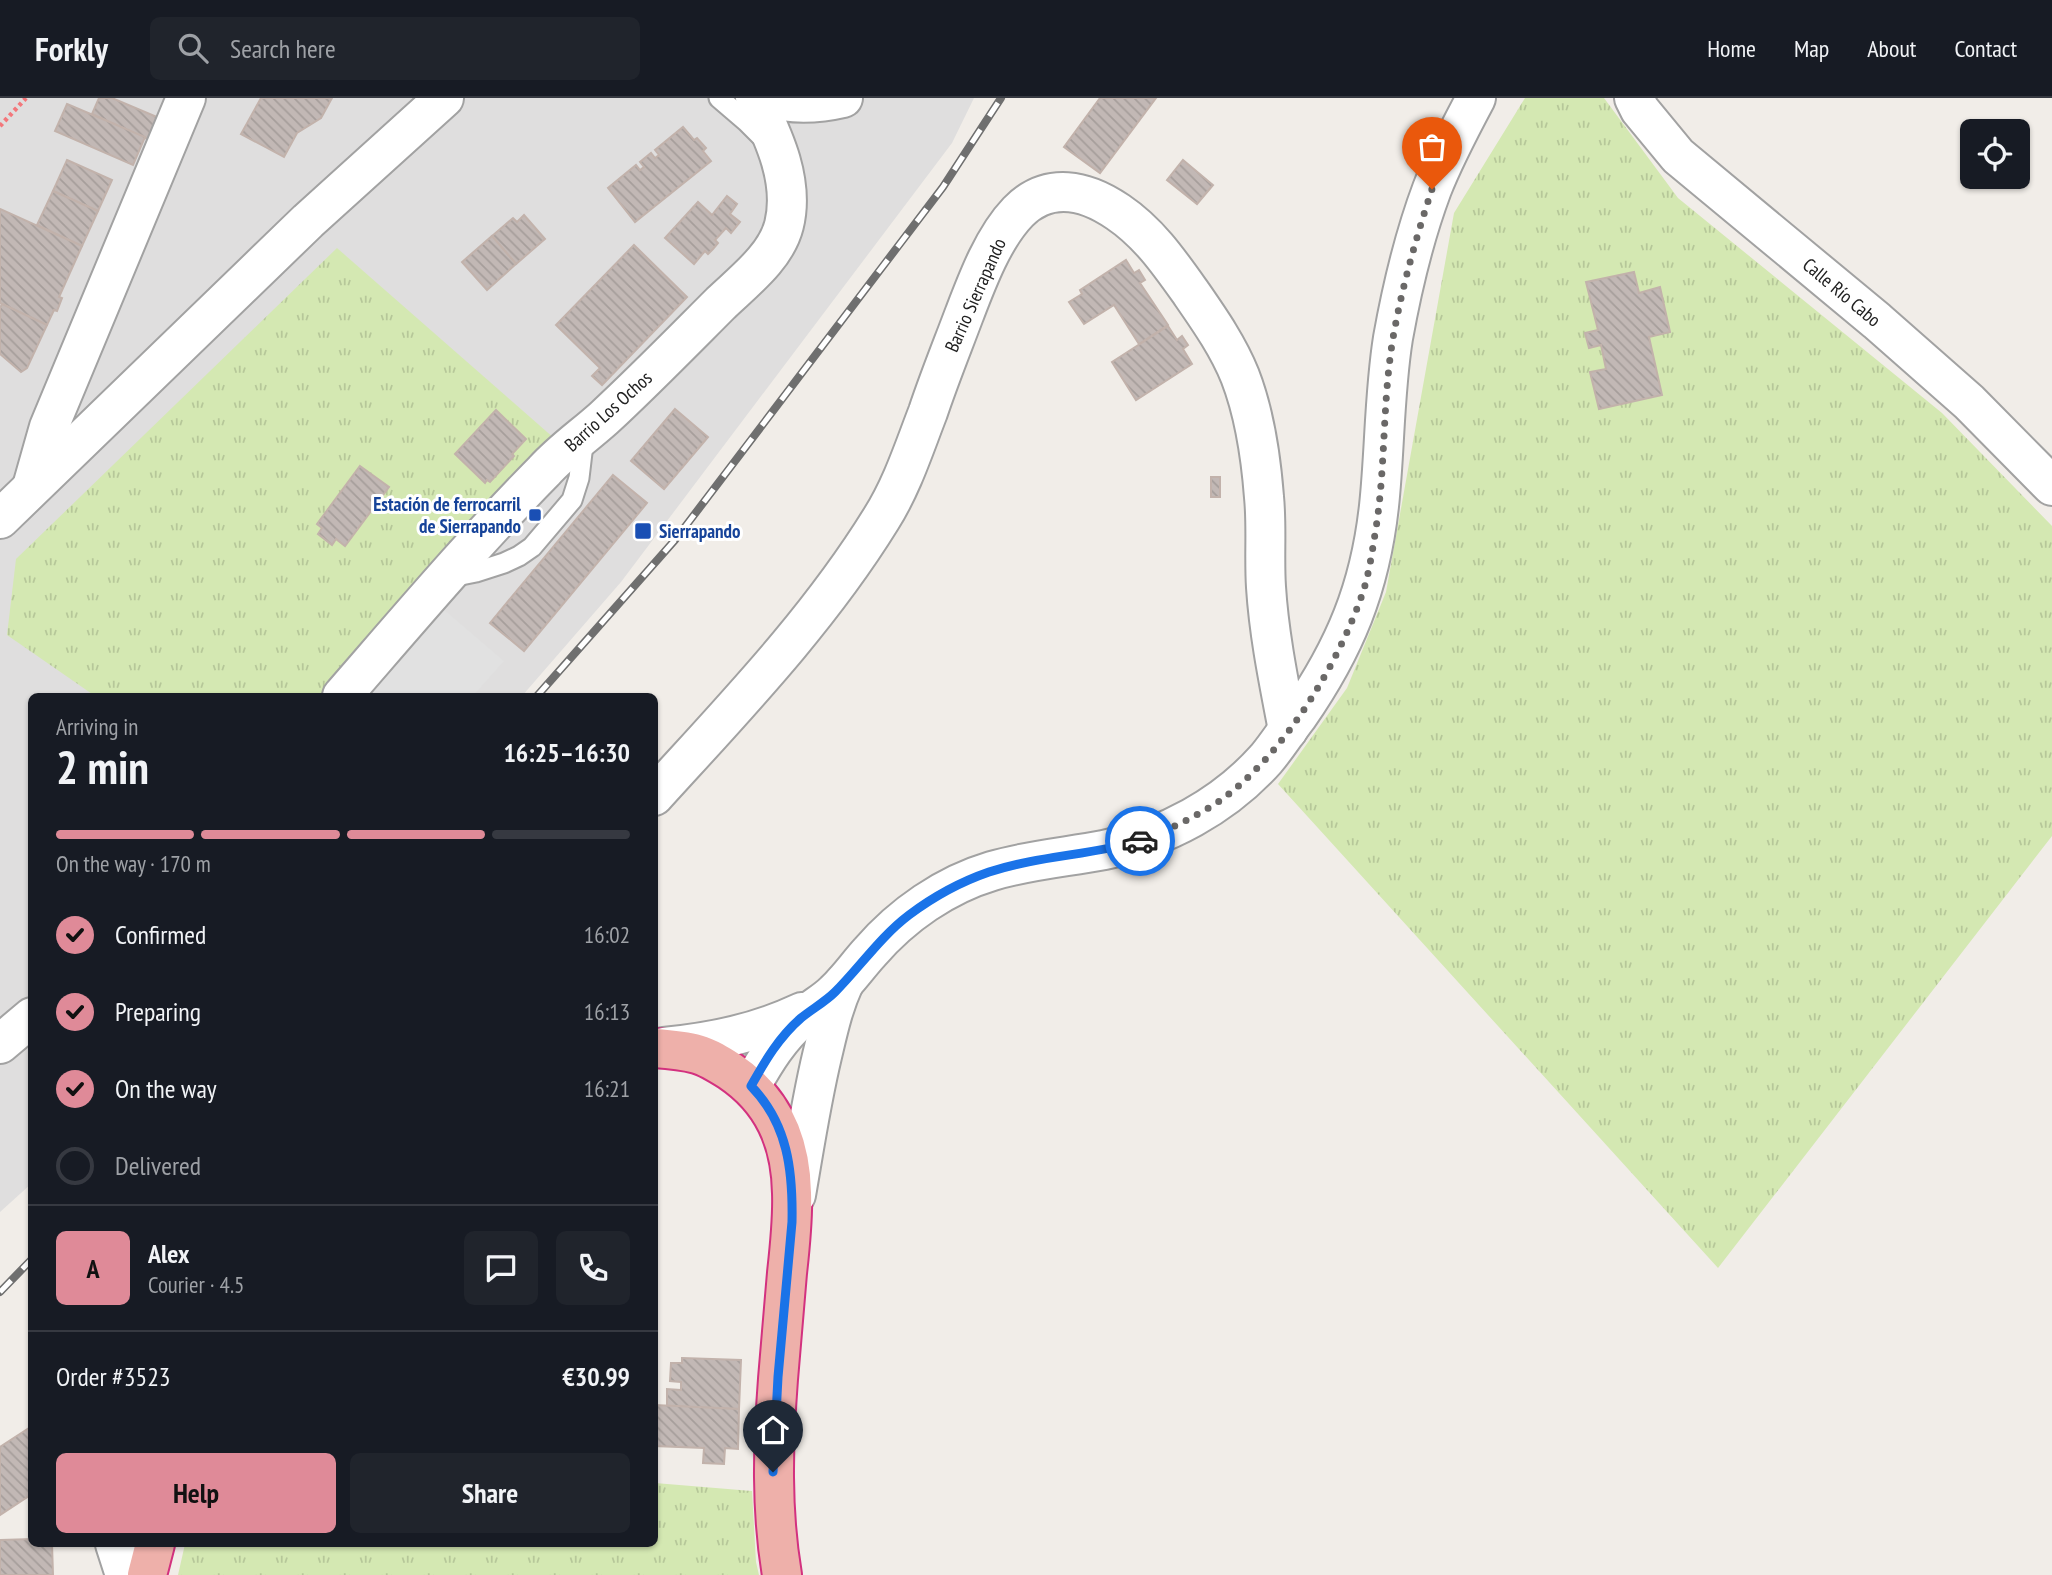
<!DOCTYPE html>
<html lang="en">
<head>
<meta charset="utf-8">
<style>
  :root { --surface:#171b24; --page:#20242c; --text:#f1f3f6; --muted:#9ea1a6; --line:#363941; --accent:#df8a98 }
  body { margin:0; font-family:"PT Sans Narrow",sans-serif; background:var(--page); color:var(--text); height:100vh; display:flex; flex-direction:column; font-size:26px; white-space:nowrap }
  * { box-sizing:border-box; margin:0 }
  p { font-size:23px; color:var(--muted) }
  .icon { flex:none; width:38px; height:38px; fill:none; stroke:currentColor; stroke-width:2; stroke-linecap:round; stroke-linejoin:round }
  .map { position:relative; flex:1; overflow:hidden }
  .side { position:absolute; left:28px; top:595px; width:630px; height:854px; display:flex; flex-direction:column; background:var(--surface); border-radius:10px; box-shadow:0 2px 5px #0004 }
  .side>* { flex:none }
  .fabs { position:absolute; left:1960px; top:21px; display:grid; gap:14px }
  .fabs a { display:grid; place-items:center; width:70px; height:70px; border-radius:10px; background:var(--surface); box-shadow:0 2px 5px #0004; font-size:35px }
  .pin { position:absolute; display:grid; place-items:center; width:60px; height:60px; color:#fff; margin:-72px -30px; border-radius:50% 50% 50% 0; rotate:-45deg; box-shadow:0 0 7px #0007 }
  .pin .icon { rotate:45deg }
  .courier { position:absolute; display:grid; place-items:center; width:70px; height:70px; margin:-35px; border:5px solid #1a73e8; border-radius:50%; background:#fff; color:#222; box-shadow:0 2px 9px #0007 }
  .overview em { font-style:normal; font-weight:800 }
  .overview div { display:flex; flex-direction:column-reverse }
  .overview { display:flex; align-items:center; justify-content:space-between; height:119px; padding:0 28px }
  h1 { font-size:46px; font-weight:800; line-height:52px }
  .bar { display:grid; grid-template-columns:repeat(4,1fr); gap:10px 7px; align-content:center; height:84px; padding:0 28px }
  .bar i { height:9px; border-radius:5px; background:var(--line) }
  .bar .current { background:var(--accent) }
  .bar p { grid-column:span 4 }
  .line { display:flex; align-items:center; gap:18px; padding:0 28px; border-top:2px solid var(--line) }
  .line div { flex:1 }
  .round { display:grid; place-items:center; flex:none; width:74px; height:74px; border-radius:10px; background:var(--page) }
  ol { padding:0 28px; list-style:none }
  li { display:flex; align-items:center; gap:21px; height:77px }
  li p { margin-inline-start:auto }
  li .icon { padding:7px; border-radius:50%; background:var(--accent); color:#111; stroke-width:4 }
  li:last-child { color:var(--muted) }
  li i { width:38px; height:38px; border:4px solid var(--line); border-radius:50% }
  .action { display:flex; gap:14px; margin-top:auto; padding:14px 28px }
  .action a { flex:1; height:80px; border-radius:10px; background:var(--accent); color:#111; font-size:28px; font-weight:800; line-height:80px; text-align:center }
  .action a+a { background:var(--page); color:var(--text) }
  header { display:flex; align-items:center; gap:42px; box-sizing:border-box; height:98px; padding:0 35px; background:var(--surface); border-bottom:2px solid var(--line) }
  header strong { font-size:33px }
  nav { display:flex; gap:38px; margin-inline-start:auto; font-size:24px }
  .search { width:490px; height:63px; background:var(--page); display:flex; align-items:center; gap:18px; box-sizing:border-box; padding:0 24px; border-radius:10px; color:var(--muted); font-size:26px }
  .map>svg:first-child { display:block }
</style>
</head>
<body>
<header>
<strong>Forkly</strong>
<div class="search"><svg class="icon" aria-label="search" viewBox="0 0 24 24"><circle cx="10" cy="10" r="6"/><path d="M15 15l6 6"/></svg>Search here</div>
<nav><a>Home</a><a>Map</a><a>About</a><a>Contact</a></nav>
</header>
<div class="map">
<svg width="2052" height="1477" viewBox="0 0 2052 1477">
  <defs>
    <pattern id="grass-tufts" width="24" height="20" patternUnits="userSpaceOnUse" patternTransform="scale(1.75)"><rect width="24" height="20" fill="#d4e8b2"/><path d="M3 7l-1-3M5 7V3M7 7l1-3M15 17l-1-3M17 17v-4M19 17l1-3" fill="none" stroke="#b6c799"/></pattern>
    <pattern id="building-back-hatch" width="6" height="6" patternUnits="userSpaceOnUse" patternTransform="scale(1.75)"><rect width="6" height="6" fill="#c2b8b5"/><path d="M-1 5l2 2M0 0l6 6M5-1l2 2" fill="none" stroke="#a69e9b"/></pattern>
  </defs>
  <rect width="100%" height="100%" fill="#f1ede8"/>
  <path fill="#dfdede" d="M0,0H974L952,45L621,484L522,598H32L31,1086L0,1114Z"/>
  <g fill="url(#grass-tufts)">
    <path d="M1525,0H1604L1678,100L1942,315L2052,428V738L1718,1170L1278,686L1347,590L1386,494L1454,115Z"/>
    <path d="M337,150L555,341L321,598H95L7,537L16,461Z"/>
    <path d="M655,1385L752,1393L756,1464L759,1477H178L185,1446H654Z"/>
  </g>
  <path fill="#e1e1e1" d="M441,509L504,563L473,598H360Z"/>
  <g fill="url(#building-back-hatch)" stroke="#c2b2ab" stroke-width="2">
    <path d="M99,0H112L157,19L147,41L92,16Z"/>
    <path d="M261,0H332L321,20L297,35L284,59L241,36Z"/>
    <path d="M1100,0H1156L1100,75L1064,49Z"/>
    <path d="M67,6L145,39L133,67L55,33Z"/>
    <path d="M683,29L694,42L697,40L706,50L703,53L711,63L635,124L608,90L636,67L640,72L644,69L640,64L651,55L655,60L659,57L655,52Z"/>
    <path d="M67,62L112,82L98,113L53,93Z"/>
    <path d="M1183,62L1213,87L1197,106L1167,82Z"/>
    <path d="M53,93L98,113L82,148L37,127Z"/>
    <path d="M727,98L737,106L730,116L740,124L731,135L726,130L715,142L718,145L713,151L708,156L705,153L694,166L665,140L698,104L712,117Z"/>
    <path d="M0,111L82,148L59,199L62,200L57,213L54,212L47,227L0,205Z"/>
    <path d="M524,117L545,141L516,166L492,138L513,120L517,124Z"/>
    <path d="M492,138L516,166L487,192L462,164Z"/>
    <path d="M634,147L687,199L602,287L592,278L600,270L556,227Z"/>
    <path d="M1126,162L1134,175L1139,172L1145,182L1140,185L1168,227L1139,246L1114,207L1084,226L1069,204L1082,196L1080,192Z"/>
    <path d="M1634,174L1639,195L1660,189L1670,234L1649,239L1662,297L1599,311L1590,274L1606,271L1601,247L1589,250L1585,235L1598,232L1586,184Z"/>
    <path d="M2,206L47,227L27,270L21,274L0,256V210Z"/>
    <path d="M1168,228L1177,242L1182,238L1188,247L1183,251L1192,266L1136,302L1112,264Z"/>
    <path d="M675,311L708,339L664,391L631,363Z"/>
    <path d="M496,312L526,341L512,356L514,358L490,384L487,382L485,385L455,356Z"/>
    <path d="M360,368L389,389L345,448L336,441L332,447L318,436L322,430L317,426Z"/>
    <path d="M613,377L647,405L524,553L490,525Z"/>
    <rect x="1211" y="379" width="9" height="20"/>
    <path d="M682,1260L741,1262L739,1311L667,1308V1291L681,1292V1284L670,1283L671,1265H682Z"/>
    <path d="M654,1307L739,1311L738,1351L725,1350L724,1366L703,1365L704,1350L654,1348Z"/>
    <path d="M32,1328V1396L0,1417V1349Z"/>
    <path d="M32,1441V1446H52L53,1477H0V1442Z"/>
  </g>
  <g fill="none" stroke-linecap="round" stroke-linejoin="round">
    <g stroke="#a2a2a2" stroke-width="23">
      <g id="service">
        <path d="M719,0L747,24L762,39"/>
        <path d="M451,479L476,474L504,465L519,458L532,449L572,402L579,380L584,338"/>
      </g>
    </g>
    <g stroke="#a2a2a2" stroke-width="42">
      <g id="minor">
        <path d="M1634,0L1640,12L1678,58L1877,223L1969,304L2052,388"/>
        <path d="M32,389L49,329L186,0"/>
        <path d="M342,598C408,522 473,445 544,373C562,353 584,338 604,320C644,283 683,243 721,205C744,183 776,159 784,127C795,83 773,38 755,0"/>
        <path d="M654,698C734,610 818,523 881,421C902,388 914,350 928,314C939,281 952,249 964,217C977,183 993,140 1018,114C1048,83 1086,92 1118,114C1149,135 1169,164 1191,195C1209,221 1228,248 1240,278C1254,314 1261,360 1264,399C1267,429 1264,459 1266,489C1269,537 1279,585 1288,632"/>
        <path d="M0,946L32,919"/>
        <path d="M115,1446L125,1477"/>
      </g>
    </g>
    <g stroke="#a2a2a2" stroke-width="42">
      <g id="tertiary">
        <path d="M767,0C793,7 817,6 843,0"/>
        <path d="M0,421L308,123L444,0"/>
        <path d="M664,949C714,944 757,935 802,914"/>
        <path d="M751,988C765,963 780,938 803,919C813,910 825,904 835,894C848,882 858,867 870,854C902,817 945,787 992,773C1028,762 1067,759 1104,752C1165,740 1224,708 1266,661C1277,648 1287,632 1298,618C1345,550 1370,490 1379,408C1385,352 1384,296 1393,240C1402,190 1414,139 1432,91C1444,60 1460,30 1476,0"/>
        <path d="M796,1097C804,1051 811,1004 822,958C828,933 833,909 844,885"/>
      </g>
    </g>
    <g stroke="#d3317f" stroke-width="42">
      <g id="trunk">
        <path d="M654,950C669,951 683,952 697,956C708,959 719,966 730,973C773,1002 791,1043 792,1095C793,1122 790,1148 787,1175C784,1210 781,1245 778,1281C773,1347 771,1412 782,1477"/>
        <path d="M147,1477L155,1446"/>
      </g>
    </g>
    <path stroke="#f3777b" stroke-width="4.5" stroke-dasharray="3.5 3.5" stroke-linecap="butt" d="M0,28L26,0"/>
    <use href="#service" stroke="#fff" stroke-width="19"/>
    <use href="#minor" stroke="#fff" stroke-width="38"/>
    <use href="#tertiary" stroke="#fff" stroke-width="38"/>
    <use href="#trunk" stroke="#eeb0aa" stroke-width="38"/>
    <g stroke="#6f6f6f" stroke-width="8">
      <g id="rail">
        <path d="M537,598L675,442L943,89L1001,0"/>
        <path d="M0,1194L32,1161"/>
      </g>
    </g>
    <use href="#rail" stroke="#fff" stroke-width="5" stroke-dasharray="16" stroke-linecap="butt"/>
  </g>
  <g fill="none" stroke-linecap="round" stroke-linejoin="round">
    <path stroke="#6a6867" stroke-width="7" stroke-dasharray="0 12.6" d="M1140,743C1168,732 1196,719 1221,702C1284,656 1338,567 1363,494C1369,475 1372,455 1375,436C1386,372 1382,305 1393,240C1402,189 1416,140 1432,91"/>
    <path stroke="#1a73e8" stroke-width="9" d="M773,1374L778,1279L792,1124C793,1073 788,1026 751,988C765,963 779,939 801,920C812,911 825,904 835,894C860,869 880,839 909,817C933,799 960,784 989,774C1037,758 1091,757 1140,743"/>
  </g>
  <g fill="#1a4fb4" stroke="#fff" stroke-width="2.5">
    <rect x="528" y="410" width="14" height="14" rx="3.5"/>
    <rect x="634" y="424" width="18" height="18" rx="3.5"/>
  </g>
  <g text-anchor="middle" stroke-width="6" stroke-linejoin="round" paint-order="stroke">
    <g font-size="19" fill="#212121" stroke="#fff">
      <text transform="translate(1842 194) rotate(40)" y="7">Calle Río Cabo</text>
      <text transform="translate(975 197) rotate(-66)" y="7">Barrio Sierrapando</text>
      <text transform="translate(608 313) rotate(-42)" y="7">Barrio Los Ochos</text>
    </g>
    <g font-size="19" font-weight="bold" fill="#164399" stroke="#fff" text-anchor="end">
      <text x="521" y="413">Estación de ferrocarril<tspan x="521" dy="22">de Sierrapando</tspan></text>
      <text x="659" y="440" text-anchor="start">Sierrapando</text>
    </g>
  </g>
</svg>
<div class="fabs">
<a><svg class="icon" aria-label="locate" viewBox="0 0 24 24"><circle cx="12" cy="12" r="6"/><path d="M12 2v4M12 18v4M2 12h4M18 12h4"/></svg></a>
</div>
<div class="pin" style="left:1432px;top:91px;background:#ea580c"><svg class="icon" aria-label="bag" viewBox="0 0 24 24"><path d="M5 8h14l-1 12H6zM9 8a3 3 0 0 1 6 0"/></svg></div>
<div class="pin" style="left:773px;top:1374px;background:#1f2937"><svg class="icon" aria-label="home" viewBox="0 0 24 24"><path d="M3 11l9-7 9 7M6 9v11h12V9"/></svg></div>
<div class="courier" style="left:1140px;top:743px"><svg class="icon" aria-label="car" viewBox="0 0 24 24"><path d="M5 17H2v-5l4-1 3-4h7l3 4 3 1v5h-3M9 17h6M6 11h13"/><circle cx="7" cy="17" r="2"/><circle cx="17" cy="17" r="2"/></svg></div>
<section class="side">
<div class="overview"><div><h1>2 min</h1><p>Arriving in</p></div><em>16:25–16:30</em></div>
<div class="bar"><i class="current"></i><i class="current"></i><i class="current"></i><i></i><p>On the way · 170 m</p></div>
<ol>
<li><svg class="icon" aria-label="check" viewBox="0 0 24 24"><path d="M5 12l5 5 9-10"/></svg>Confirmed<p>16:02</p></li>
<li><svg class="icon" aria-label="check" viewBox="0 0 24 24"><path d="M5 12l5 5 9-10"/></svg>Preparing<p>16:13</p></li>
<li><svg class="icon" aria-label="check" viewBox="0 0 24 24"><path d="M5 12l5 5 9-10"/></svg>On the way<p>16:21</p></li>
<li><i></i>Delivered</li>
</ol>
<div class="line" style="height:126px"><b class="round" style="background:var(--accent);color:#111">A</b><div><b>Alex</b><p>Courier · 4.5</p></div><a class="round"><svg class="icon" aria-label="chat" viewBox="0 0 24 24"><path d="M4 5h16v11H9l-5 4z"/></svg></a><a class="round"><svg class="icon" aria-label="phone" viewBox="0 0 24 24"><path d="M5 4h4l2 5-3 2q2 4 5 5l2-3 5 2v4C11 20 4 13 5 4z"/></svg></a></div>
<div class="line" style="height:91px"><div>Order #3523</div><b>€30.99</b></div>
<div class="action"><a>Help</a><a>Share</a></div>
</section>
</div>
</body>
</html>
